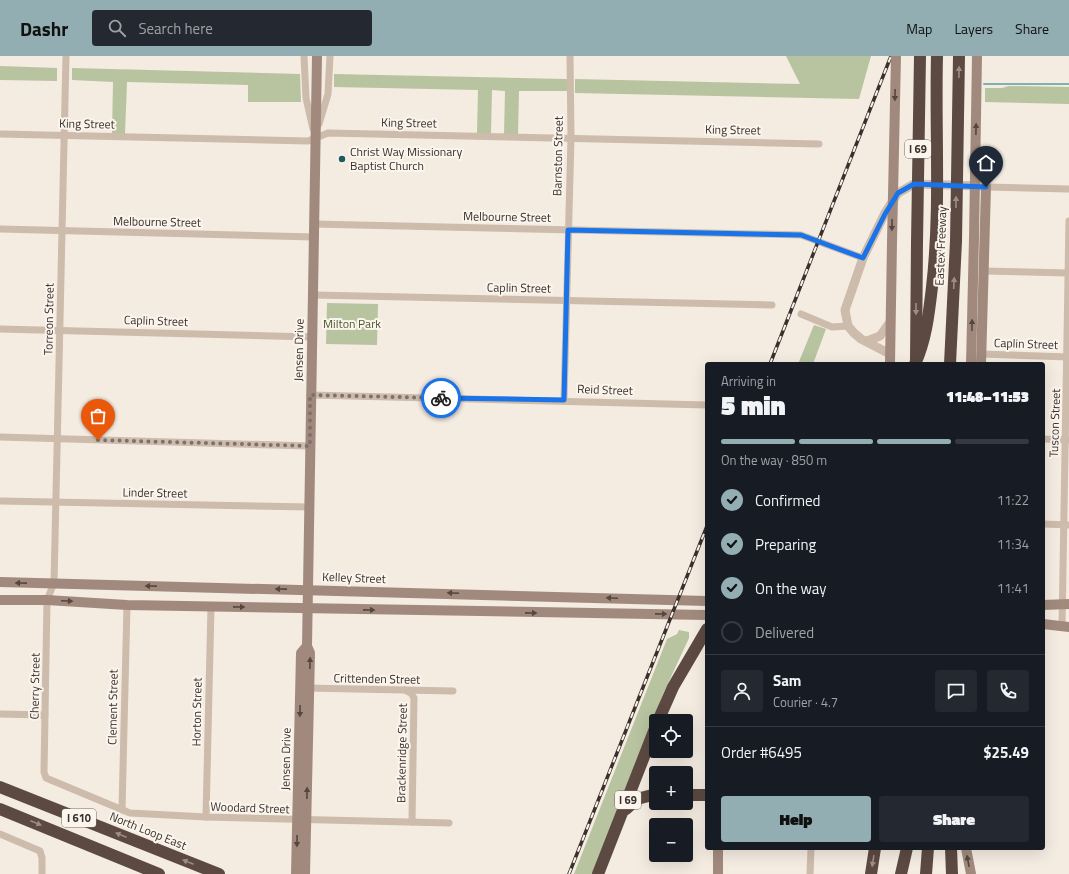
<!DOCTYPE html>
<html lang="en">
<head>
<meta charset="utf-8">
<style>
  :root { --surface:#171b24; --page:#242831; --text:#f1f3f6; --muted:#9ea1a6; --line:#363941; --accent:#92aeb2 }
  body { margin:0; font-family:"Titillium Web",sans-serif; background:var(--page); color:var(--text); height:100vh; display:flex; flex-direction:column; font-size:15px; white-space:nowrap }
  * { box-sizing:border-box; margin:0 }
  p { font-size:13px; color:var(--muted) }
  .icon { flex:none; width:22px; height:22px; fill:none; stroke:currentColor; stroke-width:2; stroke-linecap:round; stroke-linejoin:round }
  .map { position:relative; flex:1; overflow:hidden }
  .details { position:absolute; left:705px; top:306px; width:340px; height:488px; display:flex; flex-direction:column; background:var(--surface); border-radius:4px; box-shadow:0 4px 16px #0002 }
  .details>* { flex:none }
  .controls { position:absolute; left:649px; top:658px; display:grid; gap:8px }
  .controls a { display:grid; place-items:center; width:44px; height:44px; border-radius:4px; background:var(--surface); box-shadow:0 4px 16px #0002; font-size:20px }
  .pin { position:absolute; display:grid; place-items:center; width:34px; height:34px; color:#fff; margin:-41px -17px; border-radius:50% 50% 50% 0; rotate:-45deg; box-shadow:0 0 4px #0007 }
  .pin .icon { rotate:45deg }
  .courier { position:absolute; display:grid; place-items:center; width:40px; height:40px; margin:-20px; border:3px solid #1a73e8; border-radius:50%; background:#fff; color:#222; box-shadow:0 1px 5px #0007 }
  .summary em { font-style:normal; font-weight:800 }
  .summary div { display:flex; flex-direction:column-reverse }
  .summary { display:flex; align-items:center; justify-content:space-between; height:68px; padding:0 16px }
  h1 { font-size:26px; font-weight:800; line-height:30px }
  .bar { display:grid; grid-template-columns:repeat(4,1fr); gap:6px 4px; align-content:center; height:48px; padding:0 16px }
  .bar i { height:5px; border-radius:3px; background:var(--line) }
  .bar .selected { background:var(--accent) }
  .bar p { grid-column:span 4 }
  .line { display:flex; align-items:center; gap:10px; padding:0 16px; border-top:1px solid var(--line) }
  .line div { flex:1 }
  .round { display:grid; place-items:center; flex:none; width:42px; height:42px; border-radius:4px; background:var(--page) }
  ol { padding:0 16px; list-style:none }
  li { display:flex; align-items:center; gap:12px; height:44px }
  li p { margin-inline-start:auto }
  li .icon { padding:4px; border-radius:50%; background:var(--accent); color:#111; stroke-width:4 }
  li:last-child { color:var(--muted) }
  li i { width:22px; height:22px; border:2px solid var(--line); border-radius:50% }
  .cta { display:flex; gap:8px; margin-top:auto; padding:8px 16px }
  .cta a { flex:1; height:46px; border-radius:4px; background:var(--accent); color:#111; font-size:16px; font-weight:800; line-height:46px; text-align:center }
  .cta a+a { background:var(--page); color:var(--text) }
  header { display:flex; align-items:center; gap:24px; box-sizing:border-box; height:56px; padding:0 20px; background:var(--accent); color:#111 }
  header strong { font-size:19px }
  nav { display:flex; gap:22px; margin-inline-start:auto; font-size:14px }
  .search { width:280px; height:36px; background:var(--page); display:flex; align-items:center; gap:10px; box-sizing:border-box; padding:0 14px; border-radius:4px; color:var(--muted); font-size:15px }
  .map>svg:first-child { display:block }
</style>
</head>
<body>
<header>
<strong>Dashr</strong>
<div class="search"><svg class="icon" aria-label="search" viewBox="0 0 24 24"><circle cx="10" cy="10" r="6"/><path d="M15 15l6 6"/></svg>Search here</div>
<nav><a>Map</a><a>Layers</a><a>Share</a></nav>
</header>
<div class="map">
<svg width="1069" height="818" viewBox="0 0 1069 818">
  <rect width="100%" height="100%" fill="#f4ebe1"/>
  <g fill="#b8c4a0">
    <path d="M786,0H871L859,43L575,37V23L800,28Z"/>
    <path d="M0,10L57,12V25L0,24Z"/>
    <path d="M72,12L300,18L301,46H248V29L127,26L125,78H112L113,26L72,24Z"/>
    <path d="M334,18L567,23V35H519L518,78H504L505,35L492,34L491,77H477L478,34L334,31Z"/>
    <path d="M1009,30L1069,31V48L985,46V32H1002Z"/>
    <path d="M327,247L378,248L377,289L326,288Z"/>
    <path d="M814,269L826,273L813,308H798Z"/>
    <path d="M679,574L689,576V582L663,638L592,818H574L667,583L677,578Z"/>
  </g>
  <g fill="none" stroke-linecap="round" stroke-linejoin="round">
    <path stroke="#7fb0b2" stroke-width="2" d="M984,28H1069"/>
    <g stroke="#cdbbac" stroke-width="7">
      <path d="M66,0L54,527L47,544L44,716L46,722L130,757L206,761L449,767"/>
      <path d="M304,0L306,42L313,73"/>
      <path d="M319,68L328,38L330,0"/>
      <path d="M0,78L308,85L328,77L819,88"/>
      <path d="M986,131L1069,133"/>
      <path d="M314,168L801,179L863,202"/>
      <path d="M0,173L314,181"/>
      <path d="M984,215L1069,217"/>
      <path d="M313,239L772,249"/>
      <path d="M801,258L832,271L848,270"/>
      <path d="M0,273L312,281"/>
      <path d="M982,298L1069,301"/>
      <path d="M310,339L707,349"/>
      <path d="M564,344L571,82L570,0"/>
      <path d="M0,381L310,390"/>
      <path d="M1043,383L1069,384"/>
      <path d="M0,445L309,451"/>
      <path d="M1043,468L1069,469"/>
      <path d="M1062,570L1069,165"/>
      <path d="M305,632L453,635"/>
      <path d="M405,634L411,637L414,642L412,766"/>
      <path d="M0,658L45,659"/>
      <path d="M122,754L127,549"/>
      <path d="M206,761L211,551"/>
      <path d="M0,778L40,795L42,802V818"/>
      <path d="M810,818L811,792"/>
    </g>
    <g stroke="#cdbbac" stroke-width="9">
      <path d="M867,285L880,280L890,266"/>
      <path d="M890,298L861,283L854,277L848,270L845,254L863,202L885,157L898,137L914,128L982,130"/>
    </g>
    <g stroke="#a18a7d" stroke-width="10">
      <path d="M890,308L892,186"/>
      <path d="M971,308L974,182"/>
      <path d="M981,308L986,131"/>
      <path d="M0,526L707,545"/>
      <path d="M0,544H47L127,549L707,559"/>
      <path d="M1043,549L1069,548"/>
      <path d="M1043,568L1069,571"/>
      <path d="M966,792L971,818"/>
      <path d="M296,818L301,597L307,590"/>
      <path d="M305,818L310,597L307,590L317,0"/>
      <path d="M718,818V792"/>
    </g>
    <g stroke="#5c4a42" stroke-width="12">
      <path d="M916,305L917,186"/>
      <path d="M950,308L956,185"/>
      <path d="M658,665L673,631L707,573"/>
      <path d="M0,731L219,818"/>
      <path d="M686,739H707"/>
      <path d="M0,753L159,818"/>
      <path d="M626,753L637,743L656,738"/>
      <path d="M951,792L952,818"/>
      <path d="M598,818L656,670"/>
      <path d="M871,818L875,792"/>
      <path d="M901,818L907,792"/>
      <path d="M926,818L928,792"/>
    </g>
    <g stroke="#3b302b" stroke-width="3.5">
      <g id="rail">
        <path d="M770,308L891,0"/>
        <path d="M569,818L707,470"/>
      </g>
    </g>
    <use href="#rail" stroke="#fbf5ee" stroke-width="2" stroke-dasharray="6" stroke-linecap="butt"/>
    <g stroke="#a18a7d" stroke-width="10">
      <path d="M974,182L977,0"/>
      <path d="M892,186L896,0"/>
    </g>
    <g stroke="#5c4a42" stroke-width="12">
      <path d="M956,185L959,0"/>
      <path d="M917,186L920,0"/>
      <path d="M915,308C926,284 929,257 932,231C941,154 935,77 937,0"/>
    </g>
  </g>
  <defs><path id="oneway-solid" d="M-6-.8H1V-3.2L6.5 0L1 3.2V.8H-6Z"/></defs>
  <g fill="#9c8e87">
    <use href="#oneway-solid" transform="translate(959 16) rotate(-89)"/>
    <use href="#oneway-solid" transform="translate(956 146) rotate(-89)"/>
    <use href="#oneway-solid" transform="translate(954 227) rotate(-87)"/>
    <use href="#oneway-solid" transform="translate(916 253) rotate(90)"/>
    <use href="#oneway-solid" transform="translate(36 767) rotate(22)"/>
    <use href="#oneway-solid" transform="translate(121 779) rotate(-158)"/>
    <use href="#oneway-solid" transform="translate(873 805) rotate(99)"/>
    <use href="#oneway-solid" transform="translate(188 806) rotate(-158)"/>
  </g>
  <g fill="#544640">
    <use href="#oneway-solid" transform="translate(895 39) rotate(91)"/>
    <use href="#oneway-solid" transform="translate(976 73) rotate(-89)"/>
    <use href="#oneway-solid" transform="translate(892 169) rotate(91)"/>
    <use href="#oneway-solid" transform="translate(972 269) rotate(-89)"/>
    <use href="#oneway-solid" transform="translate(21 527) rotate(-179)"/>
    <use href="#oneway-solid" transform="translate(151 530) rotate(-179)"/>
    <use href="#oneway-solid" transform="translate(281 533) rotate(-179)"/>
    <use href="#oneway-solid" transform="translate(453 537) rotate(-178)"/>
    <use href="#oneway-solid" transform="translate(612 542) rotate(-178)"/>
    <use href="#oneway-solid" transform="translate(67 545) rotate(3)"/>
    <use href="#oneway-solid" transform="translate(239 551) rotate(1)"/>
    <use href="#oneway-solid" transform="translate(369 554) rotate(1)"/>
    <use href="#oneway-solid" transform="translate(531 557) rotate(1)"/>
    <use href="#oneway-solid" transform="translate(661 558) rotate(1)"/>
    <use href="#oneway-solid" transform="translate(310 607) rotate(-89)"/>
    <use href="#oneway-solid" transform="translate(300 655) rotate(91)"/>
    <use href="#oneway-solid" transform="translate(307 737) rotate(-89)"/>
    <use href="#oneway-solid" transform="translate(297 785) rotate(91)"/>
    <use href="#oneway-solid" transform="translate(968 805) rotate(-101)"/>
  </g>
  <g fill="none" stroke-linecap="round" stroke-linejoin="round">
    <path stroke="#7c716b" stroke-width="4" stroke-dasharray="0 7.2" d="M98,384L310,390V339L441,342"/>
    <path stroke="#1a73e8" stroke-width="5" d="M441,342L564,344L568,174L801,179L863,202L885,158L898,137L914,128L986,131"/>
  </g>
  <circle fill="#1f5a5e" stroke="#fbf5ee" stroke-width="1.5" cx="342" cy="103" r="4"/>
  <g text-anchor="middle" stroke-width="4" stroke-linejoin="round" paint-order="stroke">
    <g fill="#fbf5ee" stroke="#756b66" stroke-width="1">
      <rect x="905" y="84" width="26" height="18" rx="3"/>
      <rect x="615" y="735" width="26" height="18" rx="3"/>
      <rect x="62" y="753" width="34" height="18" rx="3"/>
    </g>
    <g font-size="11" font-weight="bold" fill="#3b302b">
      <text x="918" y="97">I 69</text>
      <text x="628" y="748">I 69</text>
      <text x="79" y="766">I 610</text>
    </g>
    <g font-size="12" fill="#3b302b" stroke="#fbf5ee">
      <text transform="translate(409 67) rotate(1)" y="4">King Street</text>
      <text transform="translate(87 68) rotate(1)" y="4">King Street</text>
      <text transform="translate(733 74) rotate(1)" y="4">King Street</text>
      <text transform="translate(558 100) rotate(-89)" y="4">Barnston Street</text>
      <text transform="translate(507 161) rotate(1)" y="4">Melbourne Street</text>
      <text transform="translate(157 166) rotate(1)" y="4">Melbourne Street</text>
      <text transform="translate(941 190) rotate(-88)" y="4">Eastex Freeway</text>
      <text transform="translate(519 232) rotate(1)" y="4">Caplin Street</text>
      <text transform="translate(49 263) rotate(-89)" y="4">Torreon Street</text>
      <text transform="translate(156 265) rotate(2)" y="4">Caplin Street</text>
      <text transform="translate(1026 288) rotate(2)" y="4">Caplin Street</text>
      <text transform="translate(299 294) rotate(-89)" y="4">Jensen Drive</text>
      <text transform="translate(605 334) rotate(2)" y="4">Reid Street</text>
      <text transform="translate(1055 367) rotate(-88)" y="4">Tuscon Street</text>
      <text transform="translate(155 437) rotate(1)" y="4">Linder Street</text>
      <text transform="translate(354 522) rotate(2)" y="4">Kelley Street</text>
      <text transform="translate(377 623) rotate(1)" y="4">Crittenden Street</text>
      <text transform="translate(35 630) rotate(-89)" y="4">Cherry Street</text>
      <text transform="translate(113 651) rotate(-89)" y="4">Clement Street</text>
      <text transform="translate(197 656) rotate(-89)" y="4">Horton Street</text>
      <text transform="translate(402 697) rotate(-89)" y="4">Brackenridge Street</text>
      <text transform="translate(286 703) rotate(-89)" y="4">Jensen Drive</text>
      <text transform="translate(250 752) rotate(2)" y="4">Woodard Street</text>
      <text transform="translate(148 775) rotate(22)" y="4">North Loop East</text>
    </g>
    <g font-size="12" fill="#3b302b" stroke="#fbf5ee" text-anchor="start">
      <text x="350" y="100">Christ Way Missionary<tspan x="350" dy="14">Baptist Church</tspan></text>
    </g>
    <g font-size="12" fill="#4a5a2e" stroke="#fbf5ee">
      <text x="352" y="272">Milton Park</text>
    </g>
  </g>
</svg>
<div class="controls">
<a><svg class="icon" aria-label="locate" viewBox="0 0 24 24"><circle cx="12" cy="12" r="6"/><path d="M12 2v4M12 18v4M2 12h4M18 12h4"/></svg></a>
<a>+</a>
<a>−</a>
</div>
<div class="pin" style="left:98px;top:384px;background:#ea580c"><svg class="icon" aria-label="bag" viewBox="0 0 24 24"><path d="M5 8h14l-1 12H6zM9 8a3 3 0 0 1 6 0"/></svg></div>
<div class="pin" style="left:986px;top:131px;background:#1f2937"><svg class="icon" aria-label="home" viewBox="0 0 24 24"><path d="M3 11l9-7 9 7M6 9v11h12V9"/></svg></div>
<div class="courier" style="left:441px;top:342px"><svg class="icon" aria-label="bike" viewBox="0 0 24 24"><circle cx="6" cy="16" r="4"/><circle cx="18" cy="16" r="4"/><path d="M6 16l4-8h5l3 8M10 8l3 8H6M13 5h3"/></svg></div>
<section class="details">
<div class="summary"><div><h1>5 min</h1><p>Arriving in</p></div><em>11:48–11:53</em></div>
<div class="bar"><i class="selected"></i><i class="selected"></i><i class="selected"></i><i></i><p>On the way · 850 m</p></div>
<ol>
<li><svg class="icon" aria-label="check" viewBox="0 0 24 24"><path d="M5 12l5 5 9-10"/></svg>Confirmed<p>11:22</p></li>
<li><svg class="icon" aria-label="check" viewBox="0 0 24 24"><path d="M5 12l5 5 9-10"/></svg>Preparing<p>11:34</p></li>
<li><svg class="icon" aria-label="check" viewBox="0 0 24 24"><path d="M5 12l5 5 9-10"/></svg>On the way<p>11:41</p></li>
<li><i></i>Delivered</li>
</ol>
<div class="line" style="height:72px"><a class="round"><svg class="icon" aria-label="person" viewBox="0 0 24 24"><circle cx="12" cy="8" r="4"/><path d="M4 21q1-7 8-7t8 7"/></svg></a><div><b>Sam</b><p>Courier · 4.7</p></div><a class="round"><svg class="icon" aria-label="chat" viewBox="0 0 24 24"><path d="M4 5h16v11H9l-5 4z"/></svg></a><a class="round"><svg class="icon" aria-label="phone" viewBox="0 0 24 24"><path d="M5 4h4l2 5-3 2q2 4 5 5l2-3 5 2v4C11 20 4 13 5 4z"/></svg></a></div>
<div class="line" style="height:52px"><div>Order #6495</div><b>$25.49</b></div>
<div class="cta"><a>Help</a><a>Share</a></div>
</section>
</div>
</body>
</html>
